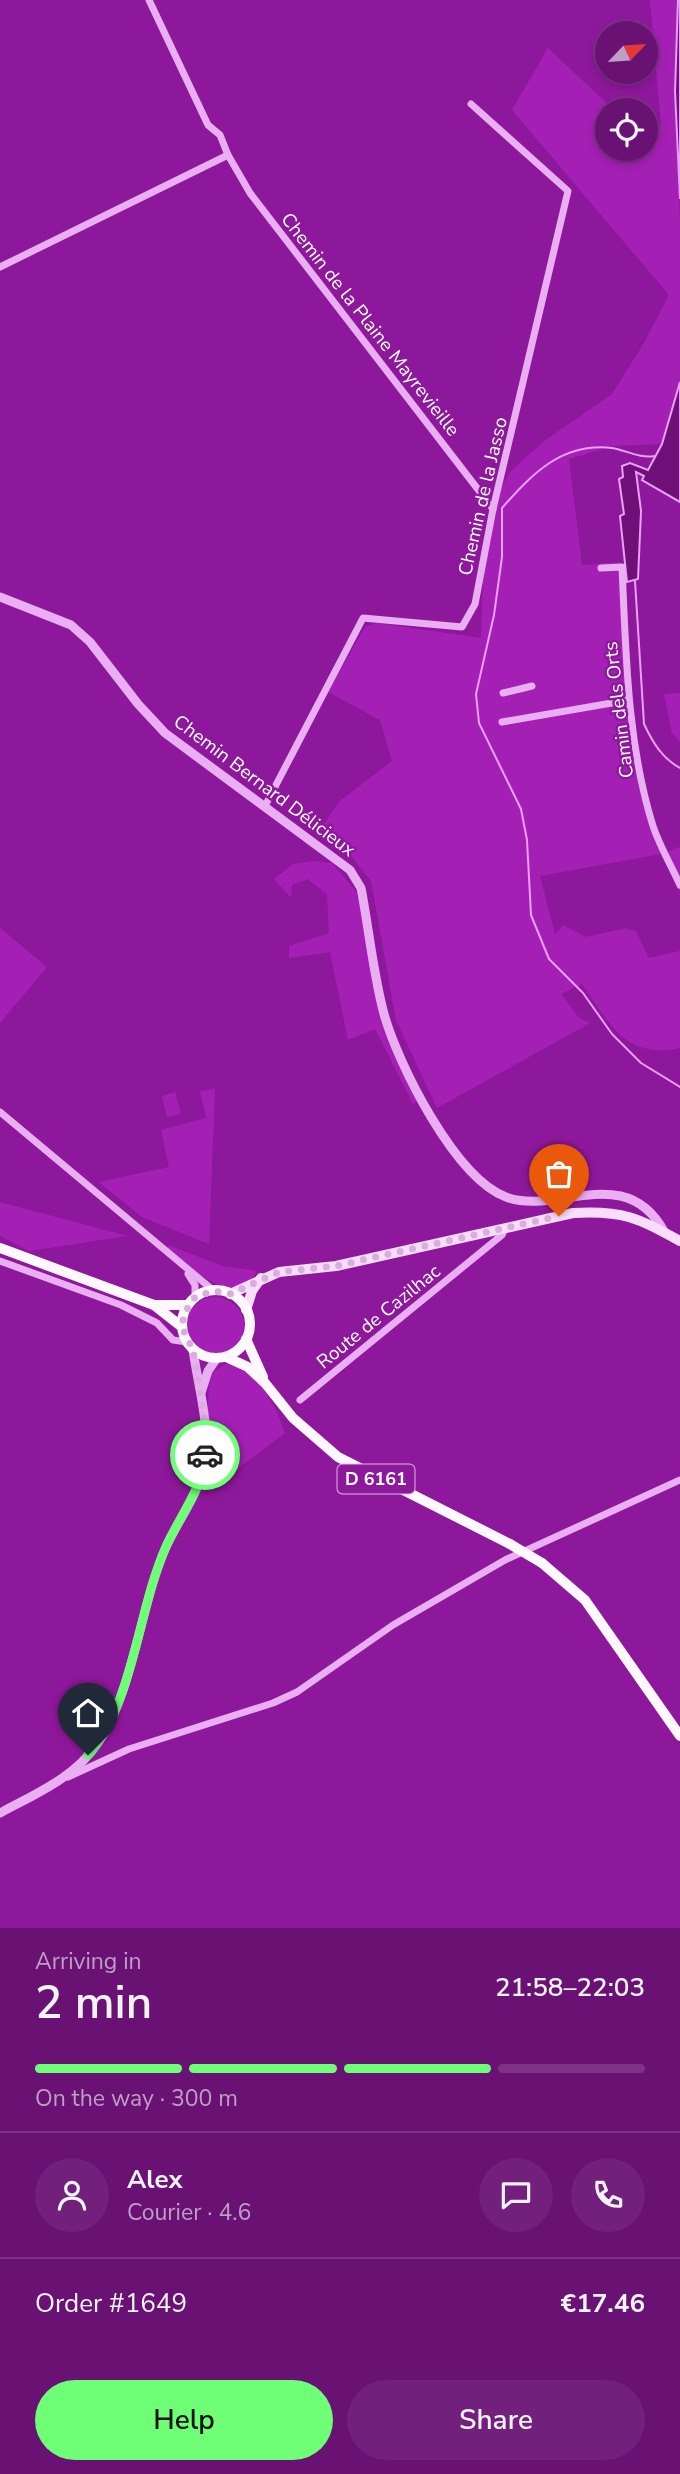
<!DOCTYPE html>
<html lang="en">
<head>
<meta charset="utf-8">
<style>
  :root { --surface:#6a1274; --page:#72207c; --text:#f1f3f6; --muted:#be9ec5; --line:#7d3286; --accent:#6fff76 }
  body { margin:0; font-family:"Nunito Sans",sans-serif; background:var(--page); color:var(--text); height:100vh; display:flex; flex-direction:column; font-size:26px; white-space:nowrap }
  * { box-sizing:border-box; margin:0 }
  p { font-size:23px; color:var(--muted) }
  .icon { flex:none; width:38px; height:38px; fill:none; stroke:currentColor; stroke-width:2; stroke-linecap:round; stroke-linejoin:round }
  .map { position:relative; height:1928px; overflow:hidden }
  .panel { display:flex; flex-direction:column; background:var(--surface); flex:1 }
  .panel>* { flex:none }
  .needle { width:46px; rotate:65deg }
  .buttons { position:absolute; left:595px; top:21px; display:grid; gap:14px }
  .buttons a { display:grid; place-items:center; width:63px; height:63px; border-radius:50%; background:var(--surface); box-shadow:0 4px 10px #0003,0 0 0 2px var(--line); font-size:35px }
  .pin { position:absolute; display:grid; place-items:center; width:60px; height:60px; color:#fff; margin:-72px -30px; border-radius:50% 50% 50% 0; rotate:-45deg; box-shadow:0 0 7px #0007 }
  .pin .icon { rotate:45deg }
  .courier { position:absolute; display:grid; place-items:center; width:70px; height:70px; margin:-35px; border:5px solid #6fff76; border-radius:50%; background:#fff; color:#222; box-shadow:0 2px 9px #0007 }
  .head em { font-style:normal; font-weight:600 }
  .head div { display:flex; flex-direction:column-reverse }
  .head { display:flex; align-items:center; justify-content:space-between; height:119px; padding:0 35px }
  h1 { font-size:46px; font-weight:600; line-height:52px }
  .bar { display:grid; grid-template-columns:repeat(4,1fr); gap:10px 7px; align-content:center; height:84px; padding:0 35px }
  .bar i { height:9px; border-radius:5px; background:var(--line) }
  .bar .active { background:var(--accent) }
  .bar p { grid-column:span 4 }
  .line { display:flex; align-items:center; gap:18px; padding:0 35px; border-top:2px solid var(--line) }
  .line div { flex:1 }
  .round { display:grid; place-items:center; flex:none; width:74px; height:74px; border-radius:37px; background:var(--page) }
  .cta { display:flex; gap:14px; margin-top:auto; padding:14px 35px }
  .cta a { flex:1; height:80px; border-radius:42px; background:var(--accent); color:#111; font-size:28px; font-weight:600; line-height:80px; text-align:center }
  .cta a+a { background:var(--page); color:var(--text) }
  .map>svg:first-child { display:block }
</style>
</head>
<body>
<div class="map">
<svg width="680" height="1928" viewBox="0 0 680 1928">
  <rect width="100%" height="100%" fill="#8e189b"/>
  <g fill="#a420b5">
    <path d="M650,0H678L675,91L680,219V382L662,444L612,446L569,459L582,565L620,562L626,697L661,854L680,847V893L661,854L540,876L555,935L563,925L586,937L626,928L636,931L649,958L680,951V1048C624,1059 610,1024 582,984L561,994L579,1018L590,1023L437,1108L396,1020L371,881L341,843L320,830L340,801L392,761L380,720L328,692L365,627L377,623L481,638L484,551L494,499L511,471L543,442L612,394L644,343L669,295L512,110L548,48L614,110H607V149H646V121L661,126Z"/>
    <path d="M680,693V742L672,733L664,694Z"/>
    <path d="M313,861L332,863L356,891L373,953L384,1014L422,1099L413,1104L375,1029L348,1040L330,952L289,958V946L329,933L327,894L308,879L292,885L291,898L274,879L293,864Z"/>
    <path d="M0,928L47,967L0,1023Z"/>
    <path d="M215,1089L209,1244L142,1217L99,1182L169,1167L161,1130L206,1118L200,1091Z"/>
    <path d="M175,1092L181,1114L167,1117L162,1096Z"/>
    <path d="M0,1202L127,1236L29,1251L0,1236Z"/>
    <path d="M168,1245L222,1266L257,1271C234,1313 189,1265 167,1248Z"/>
    <circle cx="215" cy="1326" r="29"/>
    <path d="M226,1364C258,1368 275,1405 285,1433L213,1487L206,1480C210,1454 204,1388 213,1372Z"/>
  </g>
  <g fill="#6f0f78" stroke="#eaa0f4" stroke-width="2">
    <path d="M678,0H680V199L675,91Z"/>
    <path d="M680,382V502L642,480L644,476L636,472L641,511L638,579L627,582L620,516L624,514L619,479L623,477L622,466L630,463L648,470L662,444Z"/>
  </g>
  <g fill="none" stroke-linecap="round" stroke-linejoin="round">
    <g stroke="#eaa0f4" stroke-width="2">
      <path d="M654,456C641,459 625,450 612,448C562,442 532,474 502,508V557L494,615L476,694L479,723L521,809L527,840L531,915L549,959L583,993L612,1034L641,1063L680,1087"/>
      <path d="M635,581L644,724C653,743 662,758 680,768"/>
    </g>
    <g stroke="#eaaef2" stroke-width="7">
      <path d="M149,0L208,125L220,135L228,155"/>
      <path d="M0,267L228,155L250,193L493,509"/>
      <path d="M601,568L622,567C626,653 627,743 653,826C660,847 671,865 680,885"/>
      <path d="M503,693L532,686"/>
      <path d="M502,722L629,700"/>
      <path d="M265,806L363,618L462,627L475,604L493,509L568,191L471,104"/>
      <path d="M0,1112L214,1291"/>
      <path d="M0,1261L121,1305L157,1323L173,1340L187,1342"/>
      <path d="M188,1274L195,1285V1297"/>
      <path d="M300,1400L502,1235L505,1228"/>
      <path d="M68,1777L129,1749L273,1703L297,1692L393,1625L505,1560L680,1480"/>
    </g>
    <g stroke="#eaaef2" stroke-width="9">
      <path d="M0,597L71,625L90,642L138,704L165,733L350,870L361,888C369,929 373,973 384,1014C398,1064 455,1178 506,1197C557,1216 626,1160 665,1233"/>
      <path d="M201,1393L208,1371L217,1358"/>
      <path d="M0,1813C37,1793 74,1778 98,1743C133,1693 140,1605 166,1547C178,1520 201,1491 205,1461C210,1424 198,1386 193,1350"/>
    </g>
    <g stroke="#f9ddfc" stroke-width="10">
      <path d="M230,1294L279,1272L336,1266L573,1213C623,1210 638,1218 680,1241"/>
      <path d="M246,1310L252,1291L261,1278"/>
    </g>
    <g stroke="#fff9ff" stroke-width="10">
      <path d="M0,1248L154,1305H188"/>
      <circle cx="216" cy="1324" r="34"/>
      <path d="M154,1305L182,1327"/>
      <path d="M246,1339L263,1377"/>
      <path d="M226,1357L248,1367L265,1383L293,1418L338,1457L510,1544"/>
      <path d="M542,1563L585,1600L680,1736"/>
    </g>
    <path stroke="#fff9ff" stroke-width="10" d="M510,1544L542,1563"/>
  </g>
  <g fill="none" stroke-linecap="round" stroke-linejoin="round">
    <path stroke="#d7aedc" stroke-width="7" stroke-dasharray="0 12.6" d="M205,1455L206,1431L193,1350L182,1327L184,1314L195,1297L214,1291L230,1294L279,1272L336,1266L559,1216"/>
    <path stroke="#6fff76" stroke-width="9" d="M88,1755C135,1699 137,1614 165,1549C177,1520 204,1487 205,1455"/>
  </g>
  <g text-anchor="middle" stroke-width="5" stroke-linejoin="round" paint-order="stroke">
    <rect fill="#8e189b" stroke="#ddbae1" stroke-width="2" x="337.5" y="1464.5" width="77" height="29" rx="5"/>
    <g font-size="18" font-weight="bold" fill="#fff">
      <text x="376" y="1485">D 6161</text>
    </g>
    <g font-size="19" fill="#fff" stroke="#8e189b">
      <text transform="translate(371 324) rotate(52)" y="7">Chemin de la Plaine Mayrevieille</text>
      <text transform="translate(482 496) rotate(-77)" y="7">Chemin de la Jasso</text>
      <text transform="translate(618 710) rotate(-97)" y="7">Camin dels Orts</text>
      <text transform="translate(265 785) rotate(37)" y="7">Chemin Bernard Délicieux</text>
      <text transform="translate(378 1316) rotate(-39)" y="7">Route de Cazilhac</text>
    </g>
  </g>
</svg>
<div class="buttons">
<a><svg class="needle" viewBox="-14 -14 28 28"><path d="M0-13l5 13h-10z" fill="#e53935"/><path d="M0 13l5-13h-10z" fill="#be9ec5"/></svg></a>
<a><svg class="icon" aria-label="locate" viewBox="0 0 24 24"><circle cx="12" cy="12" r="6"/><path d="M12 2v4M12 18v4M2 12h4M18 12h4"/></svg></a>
</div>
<div class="pin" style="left:559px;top:1216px;background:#ea580c"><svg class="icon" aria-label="bag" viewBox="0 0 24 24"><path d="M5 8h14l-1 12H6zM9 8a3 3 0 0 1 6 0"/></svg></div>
<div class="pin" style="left:88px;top:1755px;background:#1f2937"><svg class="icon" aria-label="home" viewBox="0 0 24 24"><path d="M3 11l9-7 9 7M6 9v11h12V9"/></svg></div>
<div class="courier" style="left:205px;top:1455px"><svg class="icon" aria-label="car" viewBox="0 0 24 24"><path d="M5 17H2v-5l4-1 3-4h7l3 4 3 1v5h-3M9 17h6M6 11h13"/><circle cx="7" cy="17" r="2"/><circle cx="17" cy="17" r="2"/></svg></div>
</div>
<section class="panel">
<div class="head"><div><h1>2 min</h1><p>Arriving in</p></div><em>21:58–22:03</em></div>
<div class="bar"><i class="active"></i><i class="active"></i><i class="active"></i><i></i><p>On the way · 300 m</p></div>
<div class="line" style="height:126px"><a class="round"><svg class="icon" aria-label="person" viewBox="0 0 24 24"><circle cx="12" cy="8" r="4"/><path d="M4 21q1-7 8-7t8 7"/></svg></a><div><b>Alex</b><p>Courier · 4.6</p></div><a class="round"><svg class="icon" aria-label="chat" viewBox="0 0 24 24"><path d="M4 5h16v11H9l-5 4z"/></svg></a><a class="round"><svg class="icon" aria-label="phone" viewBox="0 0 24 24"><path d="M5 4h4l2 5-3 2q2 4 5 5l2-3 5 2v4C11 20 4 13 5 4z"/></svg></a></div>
<div class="line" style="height:91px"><div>Order #1649</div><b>€17.46</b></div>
<div class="cta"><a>Help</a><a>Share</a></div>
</section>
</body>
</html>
